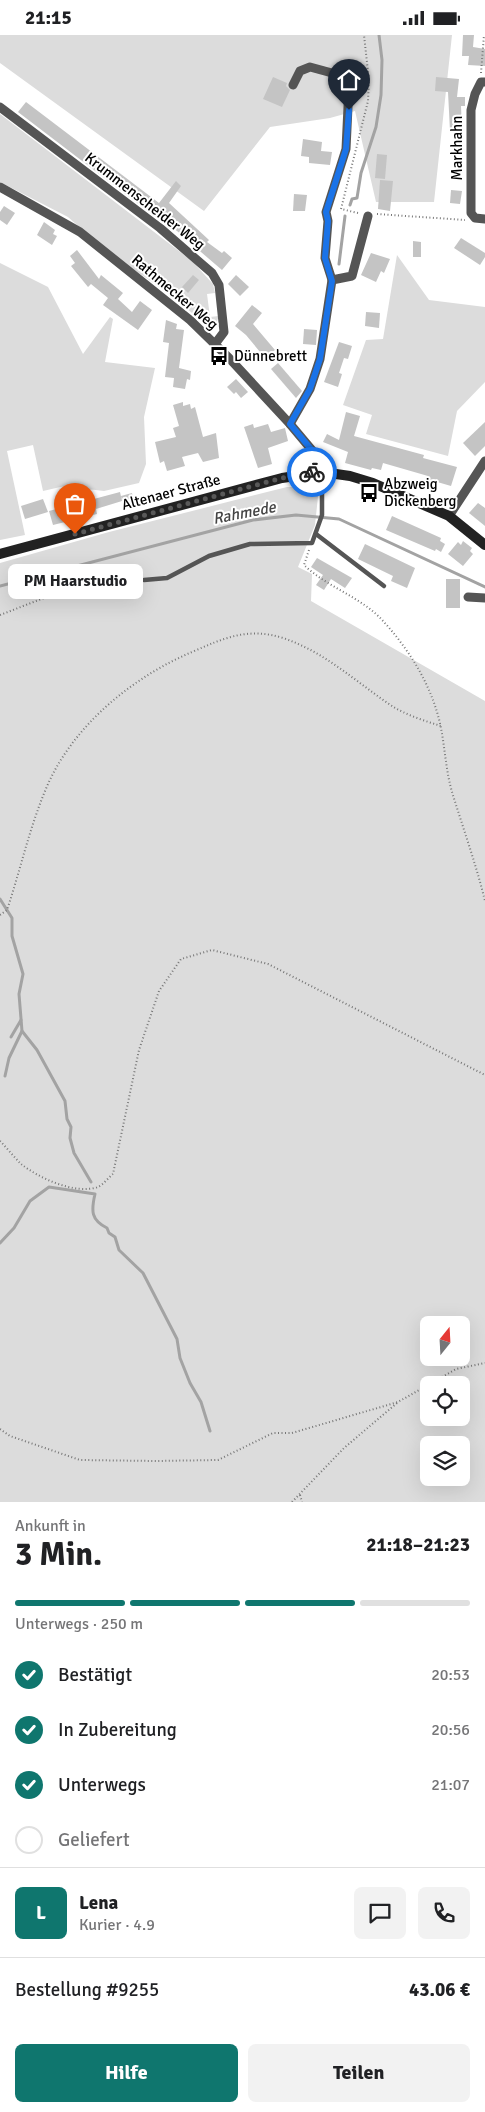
<!DOCTYPE html>
<html lang="de">
<head>
<meta charset="utf-8">
<style>
  :root { --surface:#fff; --page:#f2f2f2; --text:#202124; --muted:#757577; --line:#e0e0e0; --accent:#0f766e }
  body { margin:0; font-family:Signika,sans-serif; background:var(--page); color:var(--text); height:100vh; display:flex; flex-direction:column; font-size:19px; white-space:nowrap }
  * { box-sizing:border-box; margin:0 }
  p { font-size:16px; color:var(--muted) }
  .icon { flex:none; width:28px; height:28px; fill:none; stroke:currentColor; stroke-width:2; stroke-linecap:round; stroke-linejoin:round }
  .map { position:relative; height:1467px; overflow:hidden }
  .details { display:flex; flex-direction:column; background:var(--surface); flex:1 }
  .details>* { flex:none }
  .needle { width:32px; rotate:18deg }
  .buttons { position:absolute; left:420px; top:1281px; display:grid; gap:10px }
  .buttons a { display:grid; place-items:center; width:50px; height:50px; border-radius:8px; background:var(--surface); box-shadow:0 5px 20px #0002; font-size:25px }
  .pin { position:absolute; display:grid; place-items:center; width:42px; height:42px; color:#fff; margin:-51px -21px; border-radius:50% 50% 50% 0; rotate:-45deg; box-shadow:0 0 5px #0007 }
  .pin .icon { rotate:45deg }
  .courier { position:absolute; display:grid; place-items:center; width:50px; height:50px; margin:-25px; border:4px solid #1a73e8; border-radius:50%; background:#fff; color:#222; box-shadow:0 1px 6px #0007 }
  .bubble { position:absolute; height:35px; border-radius:8px; background:var(--surface); box-shadow:0 5px 20px #0002; font-size:16px; font-weight:800; line-height:35px; text-align:center }
  .headline em { font-style:normal; font-weight:800 }
  .headline div { display:flex; flex-direction:column-reverse }
  .headline { display:flex; align-items:center; justify-content:space-between; height:85px; padding:0 15px }
  h1 { font-size:32px; font-weight:800; line-height:38px }
  .bar { display:grid; grid-template-columns:repeat(4,1fr); gap:8px 5px; align-content:center; height:60px; padding:0 15px }
  .bar i { height:6px; border-radius:4px; background:var(--line) }
  .bar .active { background:var(--accent) }
  .bar p { grid-column:span 4 }
  .line { display:flex; align-items:center; gap:12px; padding:0 15px; border-top:1px solid var(--line) }
  .line div { flex:1 }
  .round { display:grid; place-items:center; flex:none; width:52px; height:52px; border-radius:8px; background:var(--page) }
  ol { padding:0 15px; list-style:none }
  li { display:flex; align-items:center; gap:15px; height:55px }
  li p { margin-inline-start:auto }
  li .icon { padding:5px; border-radius:50%; background:var(--accent); color:#fff; stroke-width:4 }
  li:last-child { color:var(--muted) }
  li i { width:28px; height:28px; border:2px solid var(--line); border-radius:50% }
  .primary-button { display:flex; gap:10px; margin-top:auto; padding:10px 15px }
  .primary-button a { flex:1; height:58px; border-radius:8px; background:var(--accent); color:#fff; font-size:20px; font-weight:800; line-height:58px; text-align:center }
  .primary-button a+a { background:var(--page); color:var(--text) }
  .status { display:flex; justify-content:space-between; align-items:center; height:35px; padding:0 25px; background:var(--surface); direction:ltr }
  .status svg { height:14px; fill:currentColor }
  .map>svg:first-child { display:block }
</style>
</head>
<body>
<div class="status"><b>21:15</b><svg viewBox="0 0 49 12"><path d="M0 12V9h3v3zM5 12V6h3v6zM10 12V3h3v9zM15 12V0h3v12zM26 1h20v11H26zM47 4h2v5h-2z"/></svg></div>
<div class="map">
<svg width="485" height="1467" viewBox="0 0 485 1467">
  <rect width="100%" height="100%" fill="#fff"/>
  <g fill="#dcdcdc" fill-rule="evenodd">
    <path d="M0,0H452L434,167H376L355,76L330,83L270,92L204,176L0,28Z"/>
    <path d="M0,79L192,226L213,249L215,258L207,259L210,282L219,281L216,289H205L166,256L111,220L68,182L0,147Z"/>
    <path d="M397,220L429,265L485,272V347L457,376L448,421L366,399L372,380L343,370L366,305L383,304Z"/>
    <path d="M0,228L48,252L83,319L110,282L113,284L105,327L155,333L144,382L146,429L139,448L104,456L87,454L72,458L69,450L43,456L33,410L7,416L25,500L0,505Z"/>
    <path d="M287,452H319L315,490L298,532L312,539L311,566L485,666V1467H0V528L109,497ZM429,1290H461V1322H429ZM429,1350H461V1382H429ZM429,1410H461V1442H429Z"/>
  </g>
  <g fill="none" stroke-linecap="round" stroke-linejoin="round">
    <g stroke="#a3a3a3" stroke-width="3">
      <path d="M350,170L352,164L357,163L361,138L376,92L381,60L382,25L379,0"/>
      <path d="M339,229L345,181"/>
      <path d="M0,551L253,485L296,480L339,484L485,552"/>
      <path d="M0,864L12,883V901L23,939L19,959L22,996L37,1015L65,1066L67,1084L71,1092L70,1103L74,1118L91,1147"/>
      <path d="M11,1002L21,985"/>
      <path d="M5,1041L9,1023L22,996"/>
      <path d="M0,1208L14,1193L30,1166L49,1152L95,1159C91,1176 91,1185 107,1193L109,1198L115,1202L119,1215L143,1238L177,1304L180,1323L190,1348L201,1367L210,1396"/>
    </g>
  </g>
  <g fill="#c4c4c4">
    <path d="M463,0H474L473,12L485,14V31L468,30L469,21H462Z"/>
    <path d="M273,42L287,48L286,51L290,55L282,72L263,64Z"/>
    <path d="M436,42L459,44L457,62H465V71H461L462,95L450,96L448,57L435,56Z"/>
    <path d="M26,67L159,168L176,146L181,151L169,168L209,205L207,207L222,218L224,216L232,223L222,235L194,211L195,210L150,175L149,177L18,77Z"/>
    <path d="M303,104L322,107L321,116L332,117L330,130L309,128V122L301,121Z"/>
    <path d="M377,119L387,120L385,144L375,143Z"/>
    <path d="M380,145L393,146L390,176L378,174Z"/>
    <path d="M451,155L462,156L460,169L450,168Z"/>
    <path d="M294,159L307,160L305,176H293Z"/>
    <path d="M4,171L15,178L7,190L0,185V177Z"/>
    <path d="M44,187L55,195L53,199L57,201L52,210L37,200Z"/>
    <path d="M461,203L485,218V222L480,230L454,213Z"/>
    <path d="M413,206L421,207V222H413Z"/>
    <path d="M77,215L99,244L101,240L123,258L118,264L132,277L140,266L152,275L138,295L103,270L108,263L91,249L88,252L71,231L75,228L70,221Z"/>
    <path d="M371,218L390,224L384,238L381,236L376,247L361,240Z"/>
    <path d="M193,240L199,245L188,258L182,252Z"/>
    <path d="M236,240L249,252L240,261L228,249Z"/>
    <path d="M252,270L262,278L253,289L275,315L265,323L246,300L235,291Z"/>
    <path d="M366,277L380,278L379,293L365,291Z"/>
    <path d="M166,285L177,289L176,294L184,295L179,333L191,336L190,345L187,344L185,354L173,352L174,343L165,342L169,308L163,307Z"/>
    <path d="M304,294L317,295L316,310L303,309Z"/>
    <path d="M339,307L352,311L348,324L344,323L339,338L342,339L338,352L324,347Z"/>
    <path d="M278,328L302,356L296,363L271,334Z"/>
    <path d="M236,344L248,357L241,363L236,357L234,359L227,352Z"/>
    <path d="M183,367V371L190,369L191,374L195,372L203,402L216,398L219,423L203,427L198,418L182,422L185,431L167,436L164,426L160,428L155,407L176,402L173,393L179,391L173,370Z"/>
    <path d="M346,377L360,381L354,401L424,420L423,423L457,432L451,451L427,444L428,441L383,428L381,435L372,433L371,435L345,428L348,417L323,407L327,399L339,405Z"/>
    <path d="M485,387V411L475,421L463,408Z"/>
    <path d="M253,389L254,393L268,389L271,397L285,393L288,406L268,413L272,429L258,433L244,392Z"/>
    <path d="M120,457L122,466L96,474L97,479L53,490L49,476Z"/>
    <path d="M132,458L134,468L123,471L121,461Z"/>
    <path d="M43,464L48,477L25,484L21,471Z"/>
    <path d="M478,468L485,473V491L469,478Z"/>
    <path d="M392,481L441,503L440,506L445,509L441,517L436,514L435,516L386,495Z"/>
    <path d="M463,506L472,513L470,516L473,519L463,531L448,519L458,507L461,510Z"/>
    <path d="M365,509L415,533L407,553L391,546L393,541L358,524Z"/>
    <path d="M317,523L352,543L345,553L331,544L324,555L316,550L323,540L311,532Z"/>
    <rect x="446" y="544" width="14" height="29"/>
  </g>
  <g fill="none" stroke-linecap="round" stroke-linejoin="round">
    <g stroke="#777" stroke-width="2" stroke-dasharray="1 2.5" stroke-linecap="butt">
      <path d="M481,38L484,0"/>
      <path d="M358,178L341,174L368,66L369,46L364,0"/>
      <path d="M377,179L465,185"/>
      <path d="M309,515L304,530C328,553 362,562 384,587C411,617 433,653 441,693C445,714 446,736 452,757C463,793 476,829 485,866"/>
      <path d="M0,580L93,544L135,537L138,540"/>
      <path d="M0,880L7,875C21,833 30,790 48,749C75,689 133,642 192,617C224,603 248,592 283,603C325,617 356,647 392,671C406,680 425,686 441,691"/>
      <path d="M0,1106C7,1113 14,1122 21,1129C39,1143 75,1160 98,1152C103,1150 108,1143 113,1139L139,1015L159,956L181,924L212,915L268,929L485,1040"/>
      <path d="M0,1394L10,1401L80,1425L156,1426L218,1425L273,1398H292L398,1367L456,1334L485,1328"/>
      <path d="M300,1460L302,1467"/>
      <path d="M292,1467L344,1413L397,1368"/>
    </g>
    <g stroke="#555" stroke-width="4.5">
      <path d="M316,499L384,551"/>
      <path d="M144,545L167,543L209,521L250,509L312,508L322,480V438"/>
    </g>
    <g stroke="#555" stroke-width="9">
      <path d="M485,47H481L475,59L471,75V178L475,183L485,184"/>
      <path d="M0,72L160,193L212,238L219,250L224,297L215,309"/>
      <path d="M0,152L80,197L190,285L229,323L290,389L316,420L322,437"/>
      <path d="M332,245L352,241L368,181"/>
      <path d="M290,389L310,354L320,324L332,245L325,223L328,186L326,177L346,114L349,51L343,41L310,32L300,36L293,50"/>
      <path d="M449,481L485,426"/>
      <path d="M468,562L485,563"/>
    </g>
    <path stroke="#222" stroke-width="10" d="M0,519L282,443L322,437L350,441L373,448L449,481L485,510"/>
  </g>
  <g fill="none" stroke-linecap="round" stroke-linejoin="round">
    <path stroke="#595959" stroke-width="5" stroke-dasharray="0 9" d="M75,499L282,443L312,437"/>
    <path stroke="#1a73e8" stroke-width="6" d="M312,437H322L316,420L290,389L310,354L320,324L332,246L325,223L328,186L326,177L346,114L349,75"/>
  </g>
  <defs>
    <g id="bus-bare" transform="scale(1.5)"><path d="M-5-6H5V4H4V6H2V4H-2V6H-4V4H-5ZM-3.5-4V0h7V-4ZM-3.5 1.2v1.5H-2V1.2ZM2 1.2v1.5H3.5V1.2Z" fill="#000" stroke="#fff" stroke-width="2.5" paint-order="stroke"/></g>
  </defs>
  <g fill-rule="evenodd">
    <use href="#bus-bare" x="219" y="321"/>
    <use href="#bus-bare" x="369" y="458"/>
  </g>
  <g text-anchor="middle" stroke-width="4" stroke-linejoin="round" paint-order="stroke">
    <g font-size="15" fill="#000" stroke="#fff">
      <text transform="translate(457 113) rotate(-90)" y="5">Markhahn</text>
      <text transform="translate(145 166) rotate(38)" y="5">Krummenscheider Weg</text>
      <text transform="translate(175 257) rotate(40)" y="5">Rathmecker Weg</text>
      <text transform="translate(171 457) rotate(-15)" y="5">Altenaer Straße</text>
    </g>
    <g font-size="15" fill="#000" stroke="#fff" text-anchor="start">
      <text x="234" y="326">Dünnebrett</text>
      <text x="384" y="454">Abzweig<tspan x="384" dy="17">Dickenberg</tspan></text>
    </g>
    <g font-size="16" font-style="italic" fill="#444" stroke="#fff">
      <text transform="translate(244 477) rotate(-11)" y="6">Rahmede</text>
    </g>
  </g>
</svg>
<div class="buttons">
<a><svg class="needle" viewBox="-14 -14 28 28"><path d="M0-13l5 13h-10z" fill="#e53935"/><path d="M0 13l5-13h-10z" fill="#757577"/></svg></a>
<a><svg class="icon" aria-label="locate" viewBox="0 0 24 24"><circle cx="12" cy="12" r="6"/><path d="M12 2v4M12 18v4M2 12h4M18 12h4"/></svg></a>
<a><svg class="icon" aria-label="layers" viewBox="0 0 24 24"><path d="M12 4l9 5-9 5-9-5zM3 14l9 5 9-5"/></svg></a>
</div>
<div class="pin" style="left:75px;top:499px;background:#ea580c"><svg class="icon" aria-label="bag" viewBox="0 0 24 24"><path d="M5 8h14l-1 12H6zM9 8a3 3 0 0 1 6 0"/></svg></div>
<div class="pin" style="left:349px;top:75px;background:#1f2937"><svg class="icon" aria-label="home" viewBox="0 0 24 24"><path d="M3 11l9-7 9 7M6 9v11h12V9"/></svg></div>
<div class="courier" style="left:312px;top:437px"><svg class="icon" aria-label="bike" viewBox="0 0 24 24"><circle cx="6" cy="16" r="4"/><circle cx="18" cy="16" r="4"/><path d="M6 16l4-8h5l3 8M10 8l3 8H6M13 5h3"/></svg></div>
<div class="bubble" style="left:8px;top:529px;width:135px">PM Haarstudio</div>
</div>
<section class="details">
<div class="headline"><div><h1>3 Min.</h1><p>Ankunft in</p></div><em>21:18–21:23</em></div>
<div class="bar"><i class="active"></i><i class="active"></i><i class="active"></i><i></i><p>Unterwegs · 250 m</p></div>
<ol>
<li><svg class="icon" aria-label="check" viewBox="0 0 24 24"><path d="M5 12l5 5 9-10"/></svg>Bestätigt<p>20:53</p></li>
<li><svg class="icon" aria-label="check" viewBox="0 0 24 24"><path d="M5 12l5 5 9-10"/></svg>In Zubereitung<p>20:56</p></li>
<li><svg class="icon" aria-label="check" viewBox="0 0 24 24"><path d="M5 12l5 5 9-10"/></svg>Unterwegs<p>21:07</p></li>
<li><i></i>Geliefert</li>
</ol>
<div class="line" style="height:90px"><b class="round" style="background:var(--accent);color:#fff">L</b><div><b>Lena</b><p>Kurier · 4.9</p></div><a class="round"><svg class="icon" aria-label="chat" viewBox="0 0 24 24"><path d="M4 5h16v11H9l-5 4z"/></svg></a><a class="round"><svg class="icon" aria-label="phone" viewBox="0 0 24 24"><path d="M5 4h4l2 5-3 2q2 4 5 5l2-3 5 2v4C11 20 4 13 5 4z"/></svg></a></div>
<div class="line" style="height:65px"><div>Bestellung #9255</div><b>43.06 €</b></div>
<div class="primary-button"><a>Hilfe</a><a>Teilen</a></div>
</section>
</body>
</html>
